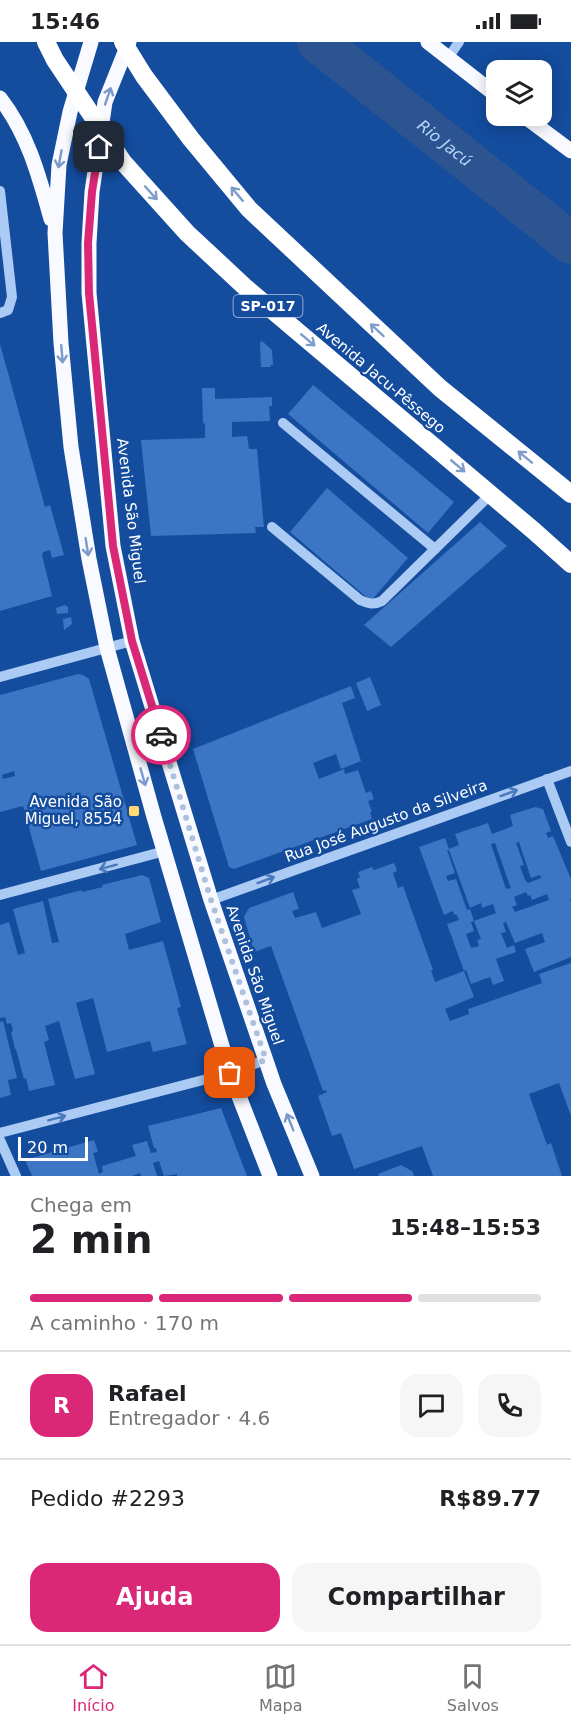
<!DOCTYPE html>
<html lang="pt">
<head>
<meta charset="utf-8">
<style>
  :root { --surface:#fff; --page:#f6f6f6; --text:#202124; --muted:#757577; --line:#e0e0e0; --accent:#db2777 }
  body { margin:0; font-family:"DejaVu Sans",sans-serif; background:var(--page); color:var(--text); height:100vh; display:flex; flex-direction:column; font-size:22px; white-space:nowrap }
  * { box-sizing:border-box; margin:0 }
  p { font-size:20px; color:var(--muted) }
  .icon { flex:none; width:33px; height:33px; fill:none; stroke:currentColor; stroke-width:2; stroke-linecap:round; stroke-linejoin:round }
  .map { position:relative; height:1134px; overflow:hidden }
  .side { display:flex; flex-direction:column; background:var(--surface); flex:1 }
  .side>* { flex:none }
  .fabs { position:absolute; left:486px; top:18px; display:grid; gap:12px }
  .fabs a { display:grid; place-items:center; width:66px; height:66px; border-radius:12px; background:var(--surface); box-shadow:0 3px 15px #0003; font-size:30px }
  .scale { position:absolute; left:18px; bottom:15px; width:70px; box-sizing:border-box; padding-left:6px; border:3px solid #fff; border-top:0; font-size:16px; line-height:21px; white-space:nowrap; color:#fff; -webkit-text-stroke:4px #144c9e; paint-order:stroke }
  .pin { position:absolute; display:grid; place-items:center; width:51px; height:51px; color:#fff; margin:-26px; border-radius:12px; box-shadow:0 3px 9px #0006 }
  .courier { position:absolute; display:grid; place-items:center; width:60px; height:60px; margin:-30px; border:4px solid #db2777; border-radius:50%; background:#fff; color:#222; box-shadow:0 2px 8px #0007 }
  .summary em { font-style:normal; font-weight:600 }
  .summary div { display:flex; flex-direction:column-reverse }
  .summary { display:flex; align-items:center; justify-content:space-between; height:102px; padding:0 30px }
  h1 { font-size:39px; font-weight:600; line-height:45px }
  .bar { display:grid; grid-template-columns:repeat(4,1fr); gap:9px 6px; align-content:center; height:72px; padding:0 30px }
  .bar i { height:8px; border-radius:4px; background:var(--line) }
  .bar .selected { background:var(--accent) }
  .bar p { grid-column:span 4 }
  .line { display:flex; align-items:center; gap:15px; padding:0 30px; border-top:2px solid var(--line) }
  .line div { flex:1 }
  .round { display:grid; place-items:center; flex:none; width:63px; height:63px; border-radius:18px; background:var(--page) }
  .primary-button { display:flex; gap:12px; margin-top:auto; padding:12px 30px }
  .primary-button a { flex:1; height:69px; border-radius:18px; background:var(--accent); color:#fff; font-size:24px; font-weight:600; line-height:69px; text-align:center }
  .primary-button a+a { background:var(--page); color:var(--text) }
  .status { display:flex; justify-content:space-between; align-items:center; height:42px; padding:0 30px; background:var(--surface); direction:ltr }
  .status svg { height:16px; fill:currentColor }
  .dock { display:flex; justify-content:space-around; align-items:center; height:84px; border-top:2px solid var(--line); background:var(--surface); font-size:16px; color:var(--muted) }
  .dock a { display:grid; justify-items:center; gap:3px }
  .dock .selected { color:var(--accent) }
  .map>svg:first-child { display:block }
</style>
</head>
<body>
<div class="status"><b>15:46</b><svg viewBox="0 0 49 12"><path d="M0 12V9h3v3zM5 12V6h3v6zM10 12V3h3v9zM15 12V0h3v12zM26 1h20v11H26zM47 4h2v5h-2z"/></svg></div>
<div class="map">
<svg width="571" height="1134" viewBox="0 0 571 1134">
  <rect width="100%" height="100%" fill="#144c9e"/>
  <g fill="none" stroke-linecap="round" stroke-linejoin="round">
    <path stroke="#2b5491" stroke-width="42" id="s1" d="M318,0L571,201"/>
  </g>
  <g fill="#3d75c5" fill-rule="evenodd">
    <path d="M262,299L272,308L273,323H270L271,325H261L260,300Z"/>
    <path d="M0,302L45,465L50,463L64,513L52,516L50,508L43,510L42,513L52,554L0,569Z"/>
    <path d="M313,343L454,460L428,491L288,372Z"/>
    <path d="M202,346H215V357L272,355V364H269L270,379L232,380V395L247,394L249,407H257L264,485H255L256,491L151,494L141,398L205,396V382L203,381Z"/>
    <path d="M327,446L408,516L371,559L290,490Z"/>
    <path d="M480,480L507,504L391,605L364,583Z"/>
    <path d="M65,563L68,565V571L57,572L56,566Z"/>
    <path d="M71,575L72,582L64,588L63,577Z"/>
    <path d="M78,632L83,633L89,637L137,803L41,829L23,764L0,770V653ZM14,729L15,734L3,737L2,733Z"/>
    <path d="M370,635L381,663L367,669L356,641Z"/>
    <path d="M351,644L355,656L342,661L361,719L341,727L336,712L313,721L319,737L344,727L345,732L358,728L366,751L371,749L374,757L368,759L372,770H370L372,777L234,827L229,825L193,707Z"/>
    <path d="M535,765L543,767L551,789L546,791L548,796L553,794L571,837V856H570L571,860V915L534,930L525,907L545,900L542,891L515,901L506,880L503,881L506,890L501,891L507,906L514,903L516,910L496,917L504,939L493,943L490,935L471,942L466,928L464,929L474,955L445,967L450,979L469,972L468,967L542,941L539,932L571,921V1074L559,1041L529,1052L547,1103L551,1101L562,1134H433L422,1104L354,1127L341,1091L332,1094L318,1054L327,1050L326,1048L323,1049L271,904L254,910L244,875L249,866L293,850L299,867L292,869L295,876L316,870L322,886L361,872L352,848L360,846L357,837L360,835L358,830L372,825L374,828L394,821L397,829L393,831L398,846L403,844L433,928H431L435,940L464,929L447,882L459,878L456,872L454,873L453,869L444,873L419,805L445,796L449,807L459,803L455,792L488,781L492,792L513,784L510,773ZM519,800L531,836L540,833L541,836L528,841L525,838L520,824L524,823L516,801ZM495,801L510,844L511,846L506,847L491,802ZM447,808H449L470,866L481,861L482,866L493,862L496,871L474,879L481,897L477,898L479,904L471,906L466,892L474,889L471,880L474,879L470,867L467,868L456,837L448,839L446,834L455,831ZM526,850L528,854L530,853L532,858L547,852L549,858L515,870L512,865L517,863L514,855Z"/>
    <path d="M142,833L149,836L161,880L125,892L129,908L163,899L181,965L177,966L187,1002L153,1010L150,999L107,1010L93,956L76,961L95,1032L75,1037L59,979L45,984L49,998L44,1000L55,1043L29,1049L26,1036L24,1037L16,1007H15L11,990L13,989L11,981L7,982L5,975L0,976V883L9,880L18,913L25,911L13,867L43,859L52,901L59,900L48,857L82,848V850L103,845L102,843Z"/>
    <path d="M3,979L17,1036L8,1038L11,1053L0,1056V980Z"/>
    <path d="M221,1066L247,1134H177V1132L164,1134L159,1119L153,1121L157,1134H141L140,1131L132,1134H32L25,1118L94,1098L98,1110L93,1111L99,1132L103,1130L102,1124L136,1114L132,1103L147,1099L151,1111L157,1110L156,1106H154L148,1084Z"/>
    <path d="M401,1123L412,1129L414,1134H379L378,1132Z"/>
  </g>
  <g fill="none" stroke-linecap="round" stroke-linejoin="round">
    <g stroke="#abcaf4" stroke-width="10">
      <path d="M448,16L459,0"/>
      <path d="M0,149L12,255L8,268L0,271"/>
      <path d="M283,381L435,507"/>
      <path d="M272,485L360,558C369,562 374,563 382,559L491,452"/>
      <path d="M0,635L132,599"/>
      <path d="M547,737L571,800"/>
      <path d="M0,853L165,809"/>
      <path d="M211,858L571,729"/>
      <path d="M0,1091L230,1031L265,1018"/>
      <path d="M0,1098L16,1134"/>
    </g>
    <g stroke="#f8faff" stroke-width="15">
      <path d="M91,0L70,70L59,123L55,191L61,301L71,405L89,517L107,606L154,775L230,1031L270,1134"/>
      <path d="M129,0L105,60L92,150L89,201V251L113,504L132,599L211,858L274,1042L312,1134"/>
      <path d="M428,0L496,53"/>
      <path d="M0,56C28,92 39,134 51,177"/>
      <path d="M524,74L571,109"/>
    </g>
    <g stroke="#fff" stroke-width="18">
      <path d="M46,0L55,18L123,120L187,191L246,246L534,489L571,522"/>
      <path d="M123,0L144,34L191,97L249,167L440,346L571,452"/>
    </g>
  </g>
  <defs><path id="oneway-shaft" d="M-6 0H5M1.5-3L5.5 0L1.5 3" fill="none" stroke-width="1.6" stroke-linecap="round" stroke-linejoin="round" transform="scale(1.5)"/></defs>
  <g stroke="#7b9aca">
    <use href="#oneway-shaft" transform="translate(108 54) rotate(-71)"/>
    <use href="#oneway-shaft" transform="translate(60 117) rotate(100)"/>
    <use href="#oneway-shaft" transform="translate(62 312) rotate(85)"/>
    <use href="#oneway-shaft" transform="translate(87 505) rotate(81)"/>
    <use href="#oneway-shaft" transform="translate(143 735) rotate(74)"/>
    <use href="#oneway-shaft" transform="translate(290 1080) rotate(-112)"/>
  </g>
  <g stroke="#7e9dca">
    <use href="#oneway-shaft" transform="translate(151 151) rotate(48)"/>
    <use href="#oneway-shaft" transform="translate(237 152) rotate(-130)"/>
    <use href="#oneway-shaft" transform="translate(377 288) rotate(-137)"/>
    <use href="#oneway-shaft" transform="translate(308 298) rotate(40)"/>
    <use href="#oneway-shaft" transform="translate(525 415) rotate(-141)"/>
    <use href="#oneway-shaft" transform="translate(458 424) rotate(40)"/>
  </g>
  <g stroke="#4978bc">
    <use href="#oneway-shaft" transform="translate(509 751) rotate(-20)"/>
    <use href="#oneway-shaft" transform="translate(108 825) rotate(165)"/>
    <use href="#oneway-shaft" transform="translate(266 838) rotate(-20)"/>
    <use href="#oneway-shaft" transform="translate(57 1076) rotate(-15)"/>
  </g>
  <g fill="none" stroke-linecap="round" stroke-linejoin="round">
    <path stroke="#adc0dd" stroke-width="6" stroke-dasharray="0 10.8" d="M161,693L211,858L266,1018L230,1031"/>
    <path stroke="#db2777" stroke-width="8" d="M99,105L92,150L88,201L89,251L113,504L132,599L161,693"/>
  </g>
  <rect fill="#ffda6e" stroke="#144c9e" stroke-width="2" x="128" y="763" width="12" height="12" rx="3"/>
  <g text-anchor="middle" stroke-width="5" stroke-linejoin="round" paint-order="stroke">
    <rect fill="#144c9e" stroke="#b8c9e2" stroke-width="1.5" x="233.5" y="253" width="69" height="22" rx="4.5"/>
    <g font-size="14" font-weight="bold" fill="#fff">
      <text x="268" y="269">SP-017</text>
    </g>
    <g font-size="15" fill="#fff" stroke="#144c9e">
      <text transform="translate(381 336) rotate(40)" y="5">Avenida Jacu-Pêssego</text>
      <text transform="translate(131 469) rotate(83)" y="5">Avenida São Miguel</text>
      <text transform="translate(386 779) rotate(-20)" y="5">Rua José Augusto da Silveira</text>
      <text transform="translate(255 933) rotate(71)" y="5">Avenida São Miguel</text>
    </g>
    <g font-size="15" fill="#fff" stroke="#144c9e" text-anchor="end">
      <text x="122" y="765">Avenida São<tspan x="122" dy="17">Miguel, 8554</tspan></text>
    </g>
    <g font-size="16" font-style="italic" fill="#b8d4fa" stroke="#144c9e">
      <text dy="6" stroke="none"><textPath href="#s1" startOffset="162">Rio Jacú</textPath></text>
    </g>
  </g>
</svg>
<div class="fabs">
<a><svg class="icon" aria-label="layers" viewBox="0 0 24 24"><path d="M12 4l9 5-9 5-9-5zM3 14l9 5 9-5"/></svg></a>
</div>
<div class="scale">20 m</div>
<div class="pin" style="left:230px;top:1031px;background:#ea580c"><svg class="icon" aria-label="bag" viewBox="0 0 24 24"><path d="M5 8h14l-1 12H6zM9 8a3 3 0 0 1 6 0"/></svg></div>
<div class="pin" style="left:99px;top:105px;background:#1f2937"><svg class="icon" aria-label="home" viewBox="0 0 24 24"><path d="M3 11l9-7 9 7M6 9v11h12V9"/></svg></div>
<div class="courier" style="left:161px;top:693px"><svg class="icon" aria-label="car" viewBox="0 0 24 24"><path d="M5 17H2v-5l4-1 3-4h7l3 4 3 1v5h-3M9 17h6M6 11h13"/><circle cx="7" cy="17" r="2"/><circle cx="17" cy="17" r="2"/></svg></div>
</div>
<section class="side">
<div class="summary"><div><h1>2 min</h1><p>Chega em</p></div><em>15:48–15:53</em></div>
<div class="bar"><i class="selected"></i><i class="selected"></i><i class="selected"></i><i></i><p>A caminho · 170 m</p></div>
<div class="line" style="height:108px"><b class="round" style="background:var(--accent);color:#fff">R</b><div><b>Rafael</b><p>Entregador · 4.6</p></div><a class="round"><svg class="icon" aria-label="chat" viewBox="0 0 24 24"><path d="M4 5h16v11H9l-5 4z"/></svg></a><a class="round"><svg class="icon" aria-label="phone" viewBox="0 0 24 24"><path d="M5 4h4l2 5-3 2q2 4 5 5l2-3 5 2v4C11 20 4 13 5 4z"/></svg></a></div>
<div class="line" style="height:78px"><div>Pedido #2293</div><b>R$89.77</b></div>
<div class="primary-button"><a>Ajuda</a><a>Compartilhar</a></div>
</section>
<nav class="dock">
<a class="selected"><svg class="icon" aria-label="home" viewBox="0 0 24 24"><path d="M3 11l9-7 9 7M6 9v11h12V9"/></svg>Início</a>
<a><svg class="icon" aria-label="map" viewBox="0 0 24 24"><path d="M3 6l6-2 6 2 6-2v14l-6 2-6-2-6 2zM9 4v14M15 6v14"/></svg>Mapa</a>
<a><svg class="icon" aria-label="saved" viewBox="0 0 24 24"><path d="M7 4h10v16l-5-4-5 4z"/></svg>Salvos</a>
</nav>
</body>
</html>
